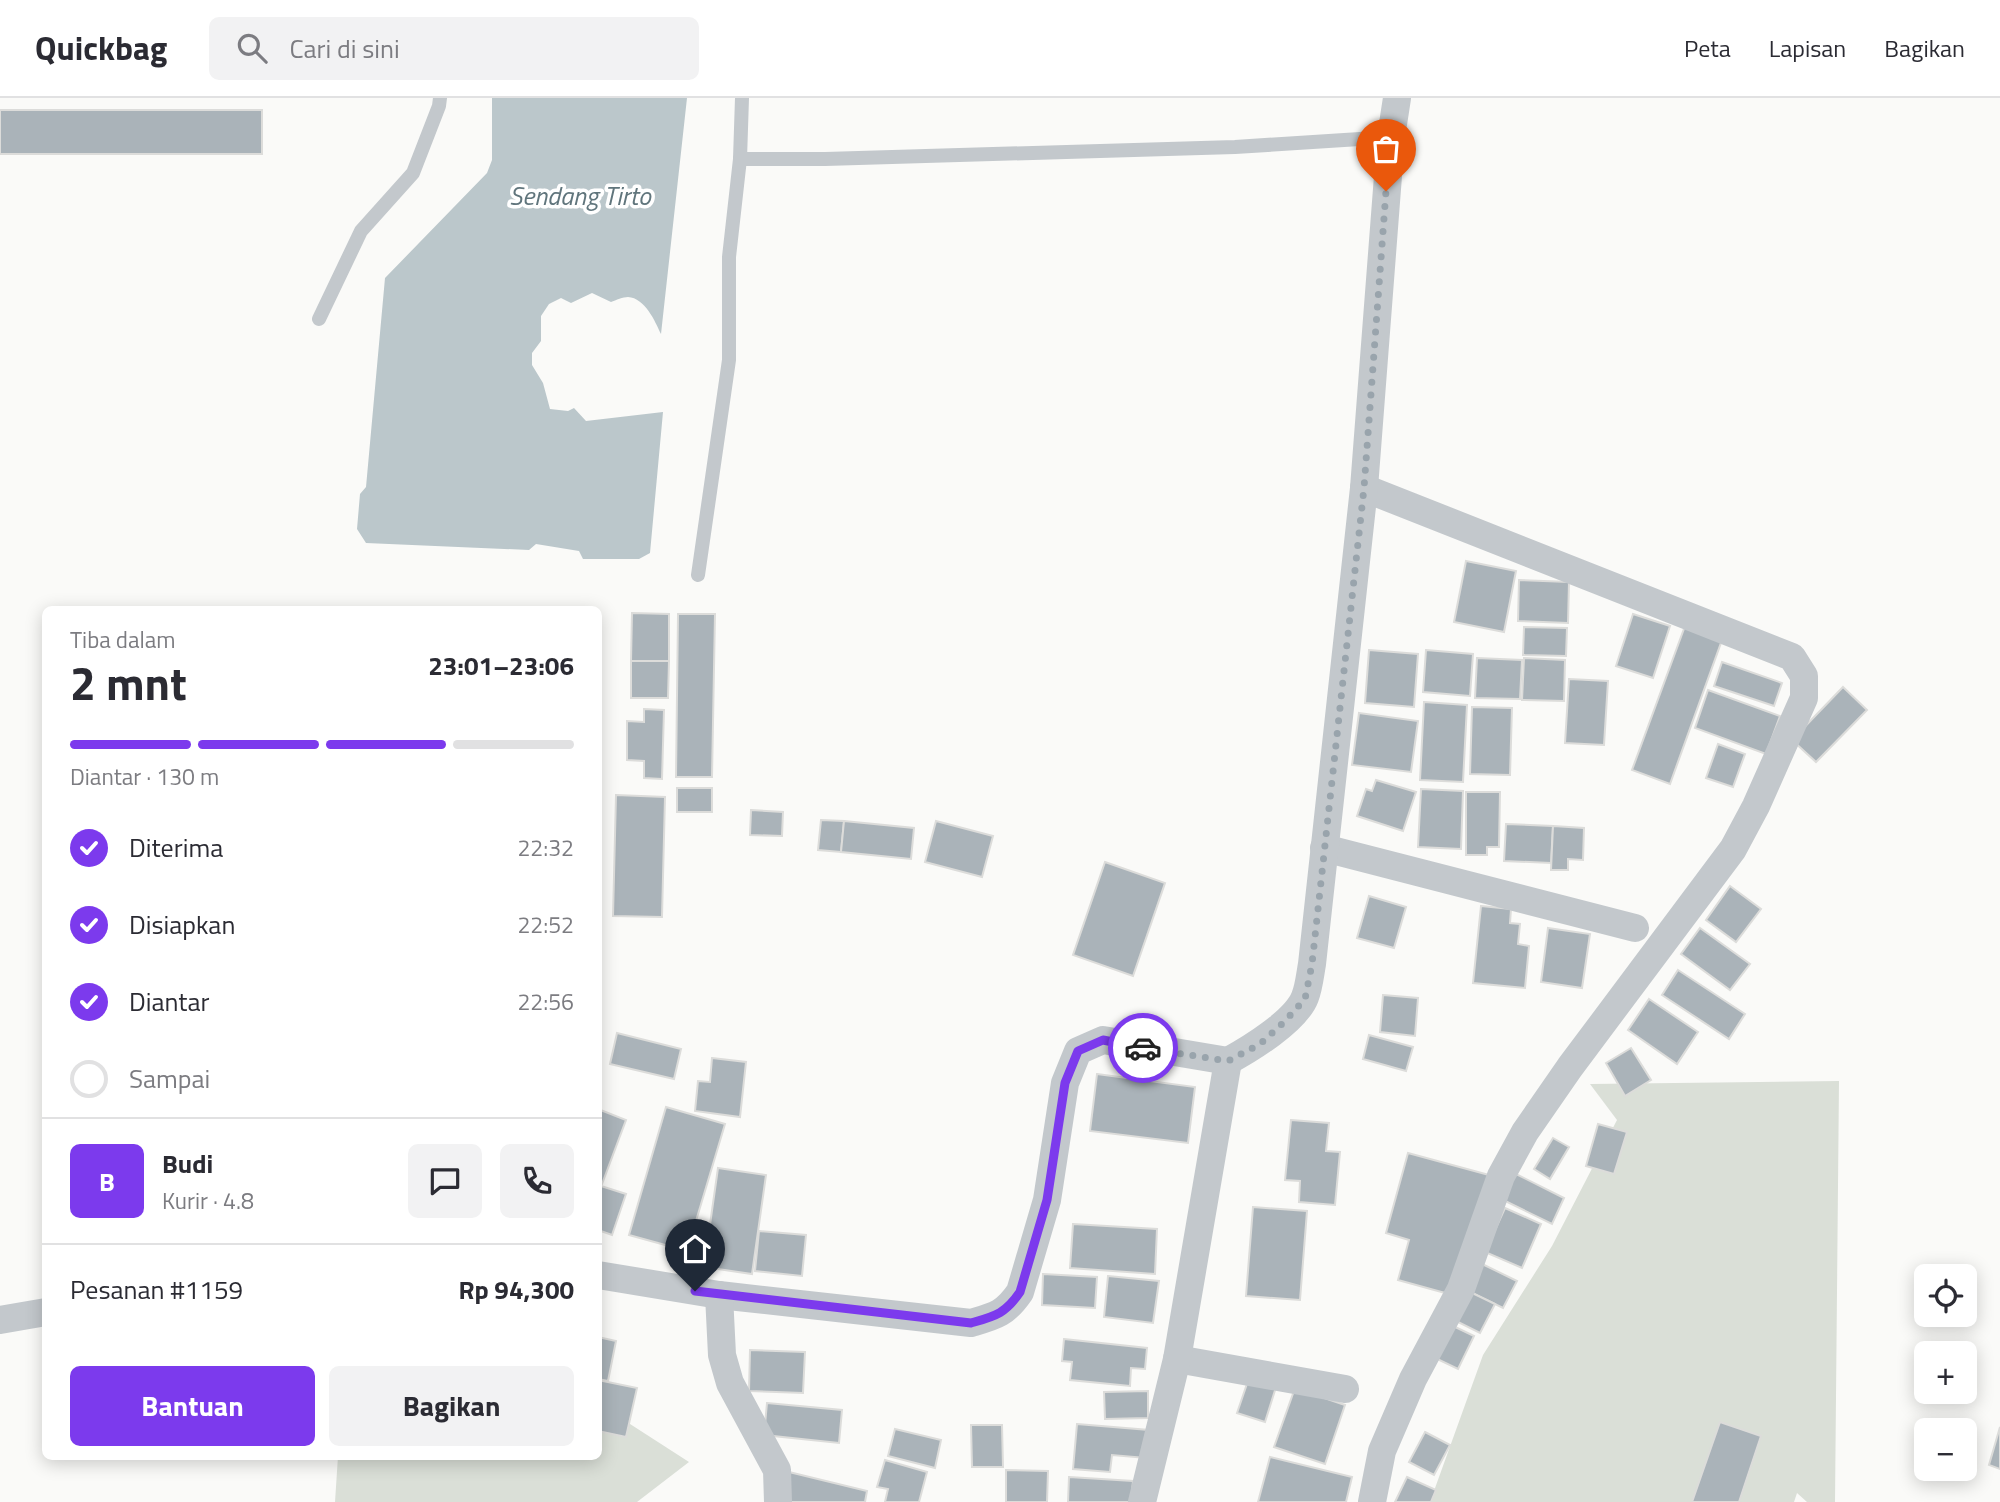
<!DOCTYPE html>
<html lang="id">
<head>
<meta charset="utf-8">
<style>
  :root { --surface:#fff; --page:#f2f2f3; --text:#2b2b33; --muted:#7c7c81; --line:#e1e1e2; --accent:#7c3aed }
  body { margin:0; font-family:"Titillium Web",sans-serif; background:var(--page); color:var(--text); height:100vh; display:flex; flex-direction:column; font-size:26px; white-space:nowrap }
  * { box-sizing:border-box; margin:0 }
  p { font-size:23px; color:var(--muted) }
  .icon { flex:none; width:38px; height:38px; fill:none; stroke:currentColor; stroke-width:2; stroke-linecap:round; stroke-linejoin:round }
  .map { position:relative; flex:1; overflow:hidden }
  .details { position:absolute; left:42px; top:508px; width:560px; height:854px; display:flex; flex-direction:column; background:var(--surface); border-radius:10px; box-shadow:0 4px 18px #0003 }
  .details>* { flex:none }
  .fabs { position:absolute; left:1914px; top:1166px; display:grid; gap:14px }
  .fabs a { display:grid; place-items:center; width:63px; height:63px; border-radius:10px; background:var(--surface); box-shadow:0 4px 18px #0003; font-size:35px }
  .pin { position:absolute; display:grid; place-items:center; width:60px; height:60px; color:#fff; margin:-72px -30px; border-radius:50% 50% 50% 0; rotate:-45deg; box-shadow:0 0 7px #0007 }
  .pin .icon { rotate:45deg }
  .courier { position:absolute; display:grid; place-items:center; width:70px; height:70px; margin:-35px; border:5px solid #7c3aed; border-radius:50%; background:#fff; color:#222; box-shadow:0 2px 9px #0007 }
  .headline em { font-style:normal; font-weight:700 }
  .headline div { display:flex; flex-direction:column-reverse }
  .headline { display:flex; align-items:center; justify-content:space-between; height:119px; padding:0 28px }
  h1 { font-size:46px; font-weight:700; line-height:52px }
  .bar { display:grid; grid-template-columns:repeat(4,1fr); gap:10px 7px; align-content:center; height:84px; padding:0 28px }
  .bar i { height:9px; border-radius:5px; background:var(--line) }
  .bar .on { background:var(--accent) }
  .bar p { grid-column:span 4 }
  .line { display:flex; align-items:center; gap:18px; padding:0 28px; border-top:2px solid var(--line) }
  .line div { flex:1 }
  .round { display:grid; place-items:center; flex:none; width:74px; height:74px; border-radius:10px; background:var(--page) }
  ol { padding:0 28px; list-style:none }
  li { display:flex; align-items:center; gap:21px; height:77px }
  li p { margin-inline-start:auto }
  li .icon { padding:7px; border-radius:50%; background:var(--accent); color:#fff; stroke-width:4 }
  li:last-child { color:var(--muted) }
  li i { width:38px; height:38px; border:4px solid var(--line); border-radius:50% }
  .action { display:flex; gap:14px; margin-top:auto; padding:14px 28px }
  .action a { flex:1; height:80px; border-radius:10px; background:var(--accent); color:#fff; font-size:28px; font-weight:700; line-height:80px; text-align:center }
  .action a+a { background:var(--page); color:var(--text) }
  header { display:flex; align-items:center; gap:42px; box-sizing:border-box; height:98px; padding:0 35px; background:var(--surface); border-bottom:2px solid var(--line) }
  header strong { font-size:33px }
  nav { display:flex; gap:38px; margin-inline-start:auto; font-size:24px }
  .search { width:490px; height:63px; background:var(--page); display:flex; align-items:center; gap:18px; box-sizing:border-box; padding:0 24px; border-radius:10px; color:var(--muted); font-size:26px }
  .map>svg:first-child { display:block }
</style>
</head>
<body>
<header>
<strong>Quickbag</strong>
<div class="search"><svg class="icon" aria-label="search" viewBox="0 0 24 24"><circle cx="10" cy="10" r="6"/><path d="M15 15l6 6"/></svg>Cari di sini</div>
<nav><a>Peta</a><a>Lapisan</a><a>Bagikan</a></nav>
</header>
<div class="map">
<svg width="2000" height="1404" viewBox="0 0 2000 1404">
  <rect width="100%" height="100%" fill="#fafaf8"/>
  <g fill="#dadfd7">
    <path d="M1839,983L1835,1404H1807L1797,1395L1794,1404H1430L1483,1257L1552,1148L1617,1022L1590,986Z"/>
    <path d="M599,1306L689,1364L637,1404H335L338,1358H598Z"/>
  </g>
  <path fill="#bbc7cb" d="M492,0H687L661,236C655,223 645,200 628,199C623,199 616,202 611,204L592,195L571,205L561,200L549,206L541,218V243L532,255V267L543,285L550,311L568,313L574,310L586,323L663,314L650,455L639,461H583L579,453L536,446L529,452L366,445L357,431L360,396L366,389L385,180L487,75L492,62Z"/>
  <g fill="#aab3b9" stroke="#dcdcda" stroke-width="2">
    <rect x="0" y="12" width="262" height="44"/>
    <path d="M1466,463L1516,473L1504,534L1454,524Z"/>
    <path d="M1519,482L1569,484L1568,525L1518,523Z"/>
    <path d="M632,515L669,516V563H631Z"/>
    <path d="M678,516H715L712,679H676Z"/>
    <path d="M1633,516L1670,528L1653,580L1616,568Z"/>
    <path d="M1685,528L1722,542L1670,686L1632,672Z"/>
    <path d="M1524,529L1567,530L1566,558L1523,557Z"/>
    <path d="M1369,552L1418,556L1414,609L1365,605Z"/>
    <path d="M1426,552L1473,556L1470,598L1423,594Z"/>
    <path d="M1477,560L1522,562L1520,601L1475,600Z"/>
    <path d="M1524,560L1565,562L1564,603L1522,602Z"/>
    <path d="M631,563H669L668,600H631Z"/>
    <path d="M1722,564L1782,585L1774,608L1714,588Z"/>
    <path d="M1569,581L1608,583L1604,647L1565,645Z"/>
    <path d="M1843,589L1867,612L1816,664L1792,642Z"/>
    <path d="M1708,592L1780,618L1766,656L1695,630Z"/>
    <path d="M1424,604L1467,607L1463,684L1420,682Z"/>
    <path d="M1472,609L1512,610L1510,677L1470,676Z"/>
    <path d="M644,611L664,612L662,681L644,680V663L627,662V623L644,624Z"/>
    <path d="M1359,615L1418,623L1411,674L1352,667Z"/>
    <path d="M1718,646L1745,656L1733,689L1706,680Z"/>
    <path d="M1376,682L1416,694L1403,733L1357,718L1366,691L1372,693Z"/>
    <rect x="677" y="690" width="35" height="24"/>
    <path d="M1421,691L1463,693L1461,751L1418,749Z"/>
    <path d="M1466,694H1500L1499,749H1487V757H1466Z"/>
    <path d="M616,697L665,699L662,819L613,818Z"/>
    <path d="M751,712L783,714L782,738L750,737Z"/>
    <path d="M821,722L844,723L841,754L818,752Z"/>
    <path d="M844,723L914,730L911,761L841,754Z"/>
    <path d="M936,723L993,738L982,779L925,764Z"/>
    <path d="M1506,726L1553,728L1551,765L1504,763Z"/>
    <path d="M1553,728L1584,730L1583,762L1568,761V772H1551Z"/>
    <path d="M1105,764L1165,785L1133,878L1073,857Z"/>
    <path d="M1730,788L1761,811L1736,844L1706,822Z"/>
    <path d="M1369,798L1406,809L1394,850L1357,840Z"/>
    <path d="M1481,808L1511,811L1510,825L1520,826L1518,846L1529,848L1525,890L1473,885Z"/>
    <path d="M1548,830L1590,836L1582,890L1541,884Z"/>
    <path d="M1700,830L1750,866L1730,892L1681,856Z"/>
    <path d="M1678,872L1745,916L1729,941L1662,897Z"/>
    <path d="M1383,897L1418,900L1415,938L1380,934Z"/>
    <path d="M1649,901L1698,934L1677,966L1628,932Z"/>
    <path d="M617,935L681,951L674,981L610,966Z"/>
    <path d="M1369,937L1413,949L1406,973L1363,961Z"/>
    <path d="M1631,950L1651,982L1625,998L1606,965Z"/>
    <path d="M712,960L746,964L740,1019L695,1013L698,983L710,984Z"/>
    <path d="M1097,976L1195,989L1188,1045L1090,1033Z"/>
    <path d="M666,1009L725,1026L687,1153L629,1137Z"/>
    <path d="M598,1011L626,1022L602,1086L598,1085Z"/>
    <path d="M1291,1022L1329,1025L1326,1053L1340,1054L1335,1107L1299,1104L1300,1083L1285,1082Z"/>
    <path d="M1598,1026L1627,1034L1614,1076L1586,1068Z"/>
    <path d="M1553,1040L1569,1049L1550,1081L1534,1071Z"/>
    <path d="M1408,1055L1489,1077L1456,1198L1398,1182L1409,1142L1386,1135Z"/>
    <path d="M718,1070L766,1077L752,1176L704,1169Z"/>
    <path d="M1510,1073L1564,1100L1552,1126L1497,1099Z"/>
    <path d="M601,1088L626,1096L612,1137L598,1132V1096Z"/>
    <path d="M1253,1109L1307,1113L1300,1202L1246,1198Z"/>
    <path d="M1505,1110L1541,1126L1522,1170L1485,1154Z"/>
    <path d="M1073,1126L1157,1131L1155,1176L1070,1170Z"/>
    <path d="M759,1133L806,1137L802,1178L755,1173Z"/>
    <path d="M1476,1163L1517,1183L1503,1210L1464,1191Z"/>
    <path d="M1043,1176L1097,1179L1095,1210L1042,1207Z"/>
    <path d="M1108,1178L1159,1183L1153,1225L1104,1219Z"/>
    <path d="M1464,1191L1495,1206L1480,1235L1450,1220Z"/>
    <path d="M1449,1226L1474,1238L1458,1271L1433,1259Z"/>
    <path d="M598,1239L616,1243L608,1283L598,1281Z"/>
    <path d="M1064,1241L1147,1250L1145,1271L1131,1270L1130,1288L1070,1282L1072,1264L1062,1263Z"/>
    <path d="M750,1252L805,1254L803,1295L749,1293Z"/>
    <path d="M1250,1277L1277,1286L1265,1324L1237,1315Z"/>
    <path d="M598,1282L637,1290L626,1339L598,1333Z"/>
    <path d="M1295,1290L1345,1307L1325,1366L1274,1349Z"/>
    <path d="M1148,1293V1320L1105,1321L1104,1294Z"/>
    <path d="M767,1305L842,1312L839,1345L764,1337Z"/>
    <path d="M1720,1324L1761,1338L1739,1404H1692Z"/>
    <path d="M1077,1326L1149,1332L1146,1360L1112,1357L1110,1374L1073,1371Z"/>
    <path d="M971,1327H1002L1003,1369H972Z"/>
    <path d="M2000,1329V1371L1989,1367Z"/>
    <path d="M895,1331L941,1342L935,1370L888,1358Z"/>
    <path d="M1425,1334L1450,1347L1434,1377L1409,1364Z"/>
    <path d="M1270,1359L1352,1379L1346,1404H1258Z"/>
    <path d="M885,1362L927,1374L919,1404H885L888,1391L877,1389Z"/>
    <path d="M1006,1372L1048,1373L1047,1404H1006Z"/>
    <path d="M789,1374L867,1393L865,1404H782Z"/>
    <path d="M1069,1379L1133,1383L1131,1404H1068Z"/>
    <path d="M1407,1379L1436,1392L1431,1404H1395Z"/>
  </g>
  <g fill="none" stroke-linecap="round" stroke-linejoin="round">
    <g stroke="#c3c8cc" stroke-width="14">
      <path d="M740,61L742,0"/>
      <path d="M319,221L361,133L413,75L439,8L440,0"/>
      <path d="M698,477L729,262V159L740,61H825L1235,49L1391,39"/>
    </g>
    <g stroke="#c3c8cc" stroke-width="28">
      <path d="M1364,390L1792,559L1804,578V600L1756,708L1733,751L1570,969L1525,1034L1501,1078L1461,1191L1413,1281L1382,1353L1372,1404"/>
      <path d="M1324,750L1635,830"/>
      <path d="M1228,963C1250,951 1296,923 1305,899C1309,889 1310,877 1312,866L1364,390L1391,39L1397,0"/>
      <path d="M598,1177L719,1197L971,1225C995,1218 1005,1216 1020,1194L1047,1102L1065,985L1078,953L1103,942L1228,963"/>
      <path d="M719,1197L722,1257L730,1285L777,1372L778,1404"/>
      <path d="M0,1222L46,1214"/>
      <path d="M1177,1261L1345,1291"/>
      <path d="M1142,1404L1177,1261L1228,963"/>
    </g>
  </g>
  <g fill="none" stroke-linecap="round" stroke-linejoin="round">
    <path stroke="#99a4ac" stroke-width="7" stroke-dasharray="0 12.6" d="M1143,950L1228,963L1260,946L1285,923L1305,901L1312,866L1364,390L1386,93"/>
    <path stroke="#7c3aed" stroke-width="9" d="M695,1193L971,1225C995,1218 1005,1216 1020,1194L1047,1102L1065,985L1078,953L1103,942L1143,950"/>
  </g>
  <g text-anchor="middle" stroke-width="7" stroke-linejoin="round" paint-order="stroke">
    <g font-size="26" font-style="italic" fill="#60757c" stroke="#fff">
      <text x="580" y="107">Sendang Tirto</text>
    </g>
  </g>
</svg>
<div class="fabs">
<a><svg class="icon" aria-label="locate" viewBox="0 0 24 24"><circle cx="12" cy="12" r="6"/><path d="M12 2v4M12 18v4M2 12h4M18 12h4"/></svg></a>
<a>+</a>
<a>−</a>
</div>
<div class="pin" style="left:1386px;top:93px;background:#ea580c"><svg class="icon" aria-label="bag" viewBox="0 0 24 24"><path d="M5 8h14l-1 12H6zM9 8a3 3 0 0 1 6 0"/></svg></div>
<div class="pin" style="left:695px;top:1193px;background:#1f2937"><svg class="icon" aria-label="home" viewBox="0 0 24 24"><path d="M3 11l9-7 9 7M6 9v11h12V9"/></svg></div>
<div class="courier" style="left:1143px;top:950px"><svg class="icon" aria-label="car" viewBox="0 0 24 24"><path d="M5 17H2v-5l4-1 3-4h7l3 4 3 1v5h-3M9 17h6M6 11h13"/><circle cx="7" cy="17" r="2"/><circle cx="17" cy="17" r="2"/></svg></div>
<section class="details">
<div class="headline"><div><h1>2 mnt</h1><p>Tiba dalam</p></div><em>23:01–23:06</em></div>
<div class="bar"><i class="on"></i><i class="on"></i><i class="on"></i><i></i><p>Diantar · 130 m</p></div>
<ol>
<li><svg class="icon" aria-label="check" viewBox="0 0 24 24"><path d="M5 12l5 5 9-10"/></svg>Diterima<p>22:32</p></li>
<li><svg class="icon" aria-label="check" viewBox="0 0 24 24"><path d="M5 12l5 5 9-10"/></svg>Disiapkan<p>22:52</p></li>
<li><svg class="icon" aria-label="check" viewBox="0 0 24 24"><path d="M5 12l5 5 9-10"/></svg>Diantar<p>22:56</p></li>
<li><i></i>Sampai</li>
</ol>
<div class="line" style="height:126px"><b class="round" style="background:var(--accent);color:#fff">B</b><div><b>Budi</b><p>Kurir · 4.8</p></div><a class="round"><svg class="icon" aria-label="chat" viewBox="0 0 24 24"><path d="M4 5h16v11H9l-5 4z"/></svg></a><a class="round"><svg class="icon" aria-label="phone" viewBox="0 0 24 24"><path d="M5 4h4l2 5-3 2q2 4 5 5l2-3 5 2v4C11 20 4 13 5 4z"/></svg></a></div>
<div class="line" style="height:91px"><div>Pesanan #1159</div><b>Rp 94,300</b></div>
<div class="action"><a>Bantuan</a><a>Bagikan</a></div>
</section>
</div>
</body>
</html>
